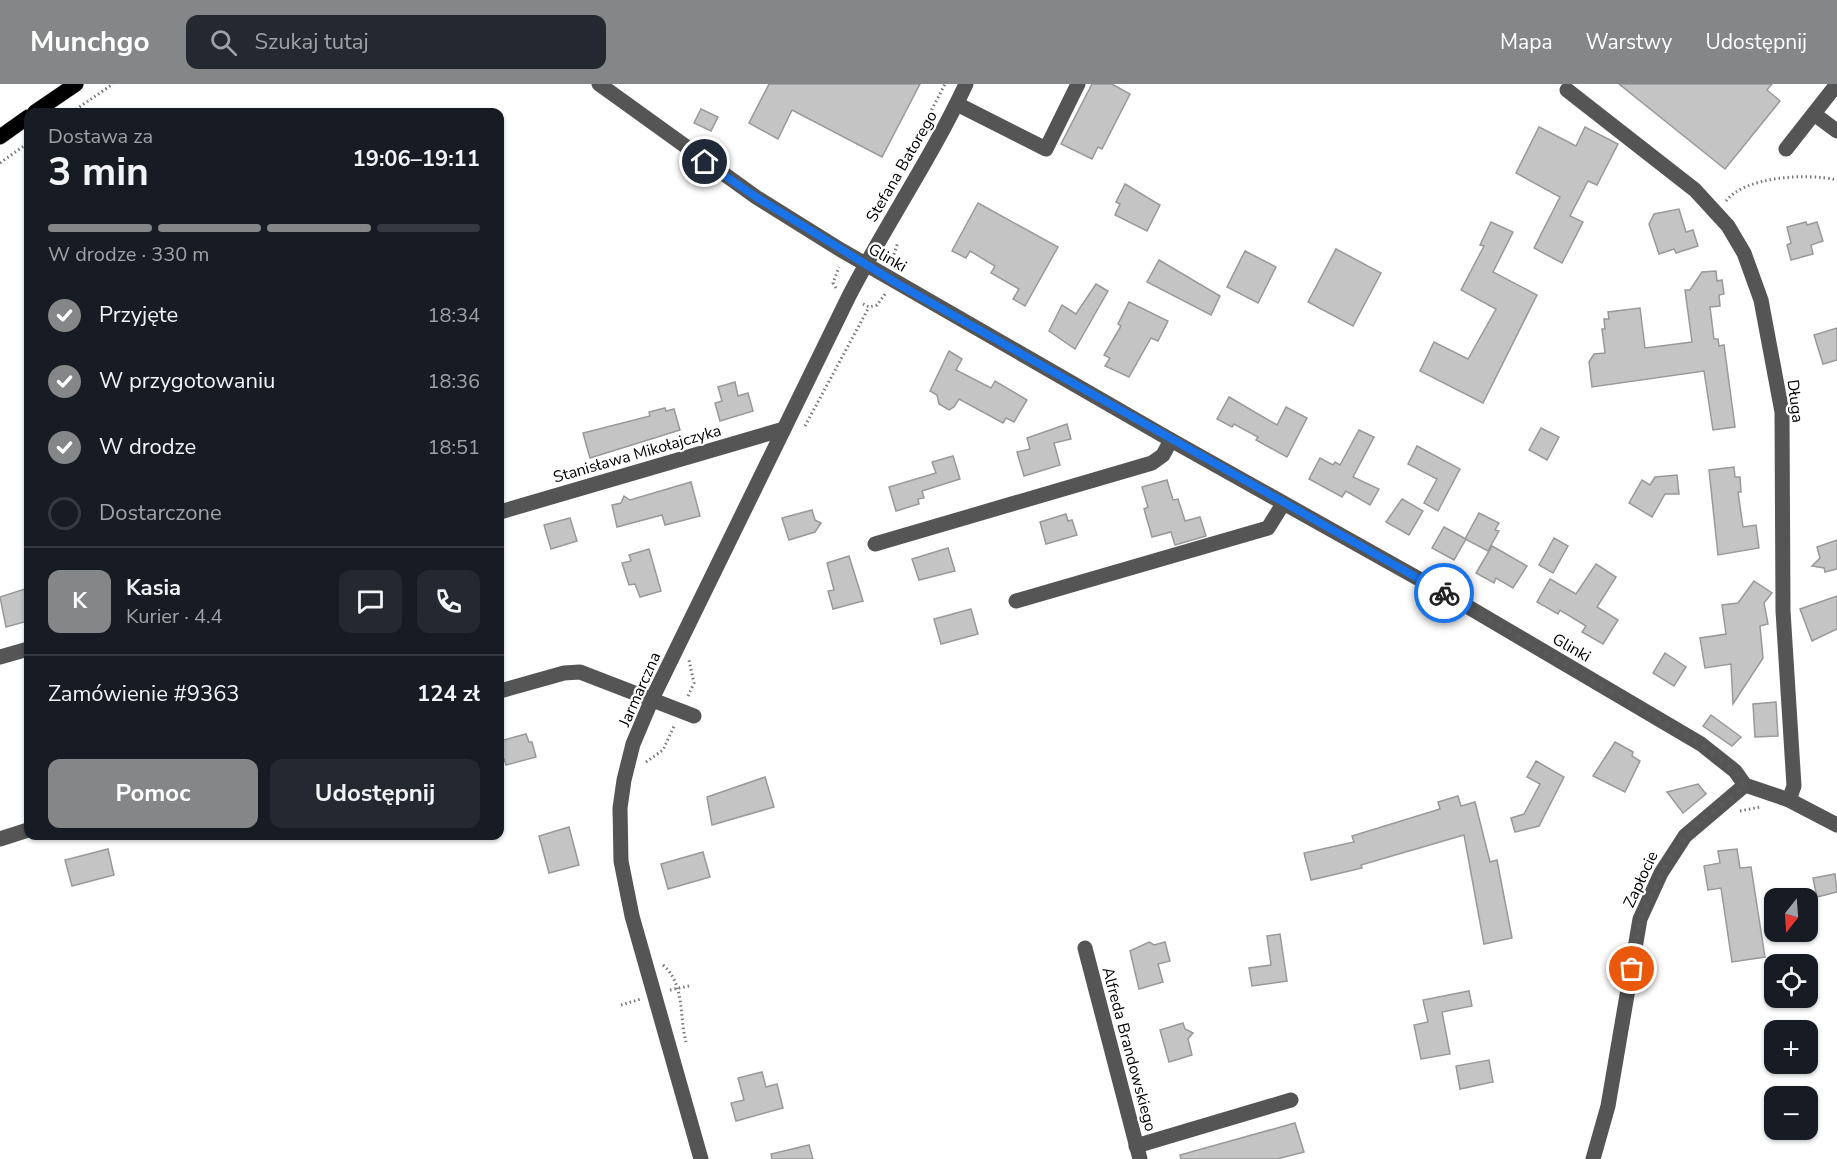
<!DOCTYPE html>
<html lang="pl">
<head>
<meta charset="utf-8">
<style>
  :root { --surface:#171b24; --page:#242831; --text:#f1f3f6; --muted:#9ea1a6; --line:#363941; --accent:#858687 }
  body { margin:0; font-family:"Nunito Sans",sans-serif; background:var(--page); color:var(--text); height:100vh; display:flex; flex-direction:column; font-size:22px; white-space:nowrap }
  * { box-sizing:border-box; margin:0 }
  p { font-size:20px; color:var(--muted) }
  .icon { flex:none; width:33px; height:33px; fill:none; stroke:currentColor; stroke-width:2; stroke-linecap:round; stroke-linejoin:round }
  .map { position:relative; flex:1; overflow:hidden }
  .drawer { position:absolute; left:24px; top:24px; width:480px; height:732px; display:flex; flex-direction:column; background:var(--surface); border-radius:12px; box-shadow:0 2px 4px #0004 }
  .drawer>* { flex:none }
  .needle { width:39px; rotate:197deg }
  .buttons { position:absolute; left:1764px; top:804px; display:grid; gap:12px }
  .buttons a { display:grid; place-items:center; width:54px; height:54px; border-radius:12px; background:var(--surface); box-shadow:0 2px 4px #0004; font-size:30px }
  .pin { position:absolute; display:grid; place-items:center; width:51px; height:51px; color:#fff; margin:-26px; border:3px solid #fff; border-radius:50%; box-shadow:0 2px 6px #0007 }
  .courier { position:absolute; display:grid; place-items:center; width:60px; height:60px; margin:-30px; border:4px solid #1a73e8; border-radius:50%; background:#fff; color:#222; box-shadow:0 2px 8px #0007 }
  .summary em { font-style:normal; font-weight:700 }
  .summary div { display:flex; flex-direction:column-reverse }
  .summary { display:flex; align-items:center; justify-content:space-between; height:102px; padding:0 24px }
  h1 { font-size:39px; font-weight:700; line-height:45px }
  .bar { display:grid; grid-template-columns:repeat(4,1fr); gap:9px 6px; align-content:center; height:72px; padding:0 24px }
  .bar i { height:8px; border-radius:4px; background:var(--line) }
  .bar .on { background:var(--accent) }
  .bar p { grid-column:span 4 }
  .line { display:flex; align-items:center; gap:15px; padding:0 24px; border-top:2px solid var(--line) }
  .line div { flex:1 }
  .round { display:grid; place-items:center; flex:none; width:63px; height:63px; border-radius:12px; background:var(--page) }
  ol { padding:0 24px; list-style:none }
  li { display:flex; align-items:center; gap:18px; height:66px }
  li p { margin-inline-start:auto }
  li .icon { padding:6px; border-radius:50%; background:var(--accent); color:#fff; stroke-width:4 }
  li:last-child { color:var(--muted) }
  li i { width:33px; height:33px; border:3px solid var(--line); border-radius:50% }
  .button { display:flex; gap:12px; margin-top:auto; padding:12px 24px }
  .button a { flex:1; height:69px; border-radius:12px; background:var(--accent); color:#fff; font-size:24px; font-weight:700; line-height:69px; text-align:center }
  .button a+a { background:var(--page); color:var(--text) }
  header { display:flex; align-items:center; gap:36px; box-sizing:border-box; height:84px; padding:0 30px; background:var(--accent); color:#fff }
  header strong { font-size:28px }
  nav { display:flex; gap:33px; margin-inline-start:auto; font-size:21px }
  .search { width:420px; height:54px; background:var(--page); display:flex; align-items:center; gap:15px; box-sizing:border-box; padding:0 21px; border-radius:12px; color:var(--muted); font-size:22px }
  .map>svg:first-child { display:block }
</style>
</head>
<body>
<header>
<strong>Munchgo</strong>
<div class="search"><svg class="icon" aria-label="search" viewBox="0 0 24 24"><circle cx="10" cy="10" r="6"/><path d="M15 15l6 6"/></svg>Szukaj tutaj</div>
<nav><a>Mapa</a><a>Warstwy</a><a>Udostępnij</a></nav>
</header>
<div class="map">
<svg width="1837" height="1075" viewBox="0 0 1837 1075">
  <rect width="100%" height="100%" fill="#fff"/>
  <g fill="#c4c4c4" stroke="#999" stroke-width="1.5">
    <path d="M769,0H920L882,73L792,26L778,55L749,39Z"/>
    <path d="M1092,0H1112L1130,10L1102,65L1098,63L1092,75L1061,60Z"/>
    <path d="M1619,0H1772L1767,6L1780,17L1725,85Z"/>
    <path d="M701,25L718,33L711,47L694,39Z"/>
    <path d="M1539,43L1576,62L1585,43L1618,60L1597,101L1588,97L1570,132L1583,138L1562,179L1534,164L1560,113L1516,89Z"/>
    <path d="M1125,100L1160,121L1147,147L1115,131L1120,120L1116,118Z"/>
    <path d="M978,119L1058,163L1025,222L1013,215L1019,205L991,189L995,182L970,167L966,174L952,167Z"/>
    <path d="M1679,125L1686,148L1693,146L1698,162L1676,169L1674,165L1659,170L1649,140L1654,130Z"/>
    <path d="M1491,138L1513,148L1493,188L1537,211L1483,319L1420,287L1434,258L1468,275L1496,225L1461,206L1484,162L1480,161Z"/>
    <path d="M1806,138L1807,141L1817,138L1823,157L1811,161L1813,170L1791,176L1787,161L1791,159L1787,143Z"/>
    <path d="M1336,165L1381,189L1353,242L1308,218Z"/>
    <path d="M1245,167L1276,183L1258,219L1227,203Z"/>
    <path d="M1159,176L1220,212L1211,231L1147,198Z"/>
    <path d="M1716,187L1717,197L1722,196L1724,210L1719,211L1720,222L1710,223L1714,255H1718L1719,262L1724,261L1735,343L1713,346L1704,287L1592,303L1589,278L1594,270L1605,269L1602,245H1605L1604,235H1609L1608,228L1640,224L1645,264L1692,258L1685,206H1690L1702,188Z"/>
    <path d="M1096,200L1108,207L1075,265L1049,247L1062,221L1076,230Z"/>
    <path d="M1129,218L1168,237L1158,257L1151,254L1129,293L1105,282L1110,274L1104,271L1121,242L1118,240Z"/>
    <path d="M1837,244V276L1823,280L1814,251Z"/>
    <path d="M949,267L962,275L956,286L991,304L995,297L1027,316L1014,338L1006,334L1003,339L959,315L954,323L949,326L939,320L937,311L930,307Z"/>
    <path d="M735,298L738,312L748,309L753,327L720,337L715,319L722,317L718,303Z"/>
    <path d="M1229,313L1277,341L1286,323L1307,334L1287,373L1256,356L1258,353L1234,340L1232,343L1217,335Z"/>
    <path d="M665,324L666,327L674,325L680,346L590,374L583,349L650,332L649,328Z"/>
    <path d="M1067,340L1071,355L1054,359L1060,381L1024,392L1017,368L1030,365L1027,354Z"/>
    <path d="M1541,344L1559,353L1547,376L1529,366Z"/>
    <path d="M1359,346L1374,353L1353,393L1379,405L1370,421L1346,407L1342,413L1309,395L1320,374L1333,381L1335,378L1340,381Z"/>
    <path d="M1417,362L1460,385L1438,427L1424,419L1437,395L1408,380Z"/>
    <path d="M953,372L960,395L922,407L924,414L918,415L919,420L896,427L889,403L936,389L932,378Z"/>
    <path d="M1734,383L1735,393H1740L1741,408H1738L1743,443L1756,441L1759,464L1718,471L1709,386Z"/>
    <path d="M1677,391L1679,410H1665L1652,433L1629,419L1642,396L1650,401L1655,393Z"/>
    <path d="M1167,396L1173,416L1178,415L1185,437L1200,433L1206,452L1175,461L1171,448L1152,453L1144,425L1148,423L1142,403Z"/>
    <path d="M691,398L700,432L665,441L662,431L617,443L612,421L621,419L624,412L630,416Z"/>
    <path d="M1402,415L1423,427L1409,451L1386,438Z"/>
    <path d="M812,426L815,436L821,439L815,448L789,456L782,434Z"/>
    <path d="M1479,429L1499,439L1495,446L1499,447L1488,467L1465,455Z"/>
    <path d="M1066,430L1068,437L1072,436L1077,451L1046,460L1040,438Z"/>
    <path d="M570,434L577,457L551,465L544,441Z"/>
    <path d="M1444,443L1466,455L1454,476L1432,464Z"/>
    <path d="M1554,454L1568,462L1553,489L1539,481Z"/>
    <path d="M1837,456V485L1825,488L1824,484L1812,482L1820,474L1817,463Z"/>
    <path d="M1492,462L1527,482L1513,504L1496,494L1494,499L1476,489Z"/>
    <path d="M948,464L955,487L919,496L912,475Z"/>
    <path d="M649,465L661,507L640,513L635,500L629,501L622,479L631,477L629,471Z"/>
    <path d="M849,472L863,517L833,525L828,507L834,506L827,479Z"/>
    <path d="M1596,480L1616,493L1597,523L1618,536L1603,560L1582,548L1586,542L1560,526L1558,530L1537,518L1550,495L1576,510Z"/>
    <path d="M1754,497L1772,509L1764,519L1768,540L1760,542L1763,574L1733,620L1731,580L1705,584L1700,554L1726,550L1722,521L1738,519Z"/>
    <path d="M28,504V537L6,543L0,513Z"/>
    <path d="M1837,512V545L1812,557L1800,525Z"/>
    <path d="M971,525L978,550L941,560L934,535Z"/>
    <path d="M1665,569L1686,583L1674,602L1653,589Z"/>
    <path d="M1776,618L1778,652L1755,653L1753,620Z"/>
    <path d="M1711,631L1741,653L1732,662L1703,642Z"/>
    <path d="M526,650L529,658H532L536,673L506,681L504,675L500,676V657Z"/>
    <path d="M1615,658L1633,668L1632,672L1640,677L1625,708L1593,692Z"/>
    <path d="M1536,677L1564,693L1539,742L1515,748L1511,734L1524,730L1540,700L1527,693Z"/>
    <path d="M765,693L774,723L712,741L707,713Z"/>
    <path d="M1698,700L1706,710L1683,729L1667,708Z"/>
    <path d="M1458,712L1461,722L1475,718L1490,778L1497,776L1512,854L1484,860L1464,751L1361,781L1362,784L1311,796L1304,769L1354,758L1352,752L1440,725L1438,718Z"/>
    <path d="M569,743L579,781L549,789L539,752Z"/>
    <path d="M108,765L114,791L72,802L65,776Z"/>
    <path d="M1737,765L1740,784L1751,783L1765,873L1732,878L1721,804L1708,806L1704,782L1720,779L1718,767Z"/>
    <path d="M703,768L710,793L668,805L661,780Z"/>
    <path d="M1835,790L1837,808L1817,813L1813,794Z"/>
    <path d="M1280,850L1287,897L1252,902L1249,884L1271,881L1267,852Z"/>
    <path d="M1149,858L1154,861L1165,858L1170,877L1158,880L1163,898L1139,905L1130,867Z"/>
    <path d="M1469,907L1472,922L1442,928L1450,970L1421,975L1414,941L1428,938L1423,916Z"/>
    <path d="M1183,939L1185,945L1193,949L1188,955L1192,971L1169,978L1160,946Z"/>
    <path d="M1489,976L1493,998L1460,1005L1456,982Z"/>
    <path d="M762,988L766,1003L777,1000L783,1024L736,1037L731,1019L744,1016L738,994Z"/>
    <path d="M1295,1039L1304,1068L1277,1075H1181L1180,1071Z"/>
    <path d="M809,1061L813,1075H772L771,1070Z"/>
  </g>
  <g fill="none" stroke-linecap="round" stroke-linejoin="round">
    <g stroke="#dbdbdb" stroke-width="16">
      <g id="major">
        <path d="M35,28L76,0"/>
        <path d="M0,53L28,33"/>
      </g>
    </g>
    <g stroke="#777" stroke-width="3" stroke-dasharray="1.5 3" stroke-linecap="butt">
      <path d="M72,28L113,0"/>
      <path d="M913,62L945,0"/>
      <path d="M0,79L28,59"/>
      <path d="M1726,117C1745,92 1807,89 1837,96"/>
      <path d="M891,179L898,158"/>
      <path d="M836,204L833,199L839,183"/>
      <path d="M863,220L869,223L877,221L885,210"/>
      <path d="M805,342L869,223"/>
      <path d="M688,612L694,599L689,576"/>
      <path d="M646,678L663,666L675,640"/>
      <path d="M1740,727L1760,723"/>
      <path d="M663,881C685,900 679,932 686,958"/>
      <path d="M670,906L689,902"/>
      <path d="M621,921L641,915"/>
    </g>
    <g stroke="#555" stroke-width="15">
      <path d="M599,0L756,113L841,166L1171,356L1453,514L1701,660L1735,687L1745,701L1789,716L1837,741"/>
      <path d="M1567,6L1695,106L1728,142L1744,169L1761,216L1782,328L1783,527L1794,702L1789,716"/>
      <path d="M957,20L1046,65L1078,0"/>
      <path d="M1814,30L1837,47"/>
      <path d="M1786,65L1837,0"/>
      <path d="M500,428L784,345"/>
      <path d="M875,460L1152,379L1163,371L1171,356"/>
      <path d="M1016,517L1268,444L1283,420"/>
      <path d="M0,573L28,565"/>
      <path d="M500,607L564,589L580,588L694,632"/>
      <path d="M0,755L28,746"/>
      <path d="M1085,864L1140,1075"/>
      <path d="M1136,1062L1291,1016"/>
      <path d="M701,1075L632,832L621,777L620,724L624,696L633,660L652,615L849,212C886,140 932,73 966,0"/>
      <path d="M1593,1075L1608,1022L1640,835L1661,789L1685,752L1745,701"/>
    </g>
    <use href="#major" stroke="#000" stroke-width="15"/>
  </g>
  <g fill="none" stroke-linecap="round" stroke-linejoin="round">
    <path stroke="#595959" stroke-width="6" stroke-dasharray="0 10.8" d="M1444,509L1701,660L1735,687L1745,702L1727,718L1700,737L1671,770L1640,835L1632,885"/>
    <path stroke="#1a73e8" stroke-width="8" d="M705,78L756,113L898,200L1444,509"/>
  </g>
  <g text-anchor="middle" stroke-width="4.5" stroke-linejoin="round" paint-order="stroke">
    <g font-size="16" fill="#000" stroke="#fff">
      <text transform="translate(901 82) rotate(-60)" y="6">Stefana Batorego</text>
      <text transform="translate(888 173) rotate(30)" y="6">Glinki</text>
      <text transform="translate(1796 317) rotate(83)" y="6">Długa</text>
      <text transform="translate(637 369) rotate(-16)" y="6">Stanisława Mikołajczyka</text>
      <text transform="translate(1572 563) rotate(30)" y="6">Glinki</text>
      <text transform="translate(639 605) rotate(-66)" y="6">Jarmarczna</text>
      <text transform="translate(1640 795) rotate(-65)" y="6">Zapłocie</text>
      <text transform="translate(1130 965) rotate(75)" y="6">Alfreda Brandowskiego</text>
    </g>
  </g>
</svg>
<div class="buttons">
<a><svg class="needle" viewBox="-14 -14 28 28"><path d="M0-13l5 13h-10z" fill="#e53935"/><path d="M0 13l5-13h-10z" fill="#9ea1a6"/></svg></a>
<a><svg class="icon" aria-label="locate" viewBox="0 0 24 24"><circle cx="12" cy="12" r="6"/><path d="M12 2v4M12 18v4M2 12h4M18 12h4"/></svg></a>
<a>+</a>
<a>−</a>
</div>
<div class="pin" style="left:1632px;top:885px;background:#ea580c"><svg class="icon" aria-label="bag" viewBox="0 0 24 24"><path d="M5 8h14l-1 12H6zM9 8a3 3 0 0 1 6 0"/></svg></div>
<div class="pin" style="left:705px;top:78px;background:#1f2937"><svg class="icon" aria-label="home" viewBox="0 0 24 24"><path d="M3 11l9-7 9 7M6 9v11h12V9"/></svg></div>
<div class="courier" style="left:1444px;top:509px"><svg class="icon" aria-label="bike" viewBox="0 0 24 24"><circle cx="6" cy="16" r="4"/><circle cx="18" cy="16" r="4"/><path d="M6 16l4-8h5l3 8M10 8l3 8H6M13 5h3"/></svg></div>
<section class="drawer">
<div class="summary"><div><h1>3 min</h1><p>Dostawa za</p></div><em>19:06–19:11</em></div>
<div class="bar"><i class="on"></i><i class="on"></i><i class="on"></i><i></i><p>W drodze · 330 m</p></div>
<ol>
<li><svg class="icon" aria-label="check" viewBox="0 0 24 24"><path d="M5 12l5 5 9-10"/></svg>Przyjęte<p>18:34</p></li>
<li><svg class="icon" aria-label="check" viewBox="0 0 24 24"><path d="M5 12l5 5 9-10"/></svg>W przygotowaniu<p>18:36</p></li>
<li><svg class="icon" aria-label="check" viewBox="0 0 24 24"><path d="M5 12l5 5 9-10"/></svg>W drodze<p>18:51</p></li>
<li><i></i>Dostarczone</li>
</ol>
<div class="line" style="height:108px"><b class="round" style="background:var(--accent);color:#fff">K</b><div><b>Kasia</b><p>Kurier · 4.4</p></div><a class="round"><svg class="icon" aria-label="chat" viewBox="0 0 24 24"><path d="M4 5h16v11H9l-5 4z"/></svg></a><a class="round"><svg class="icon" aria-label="phone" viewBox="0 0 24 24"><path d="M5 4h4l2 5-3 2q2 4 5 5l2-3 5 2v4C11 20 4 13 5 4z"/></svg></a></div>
<div class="line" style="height:78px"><div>Zamówienie #9363</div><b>124 zł</b></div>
<div class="button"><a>Pomoc</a><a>Udostępnij</a></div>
</section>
</div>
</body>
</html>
